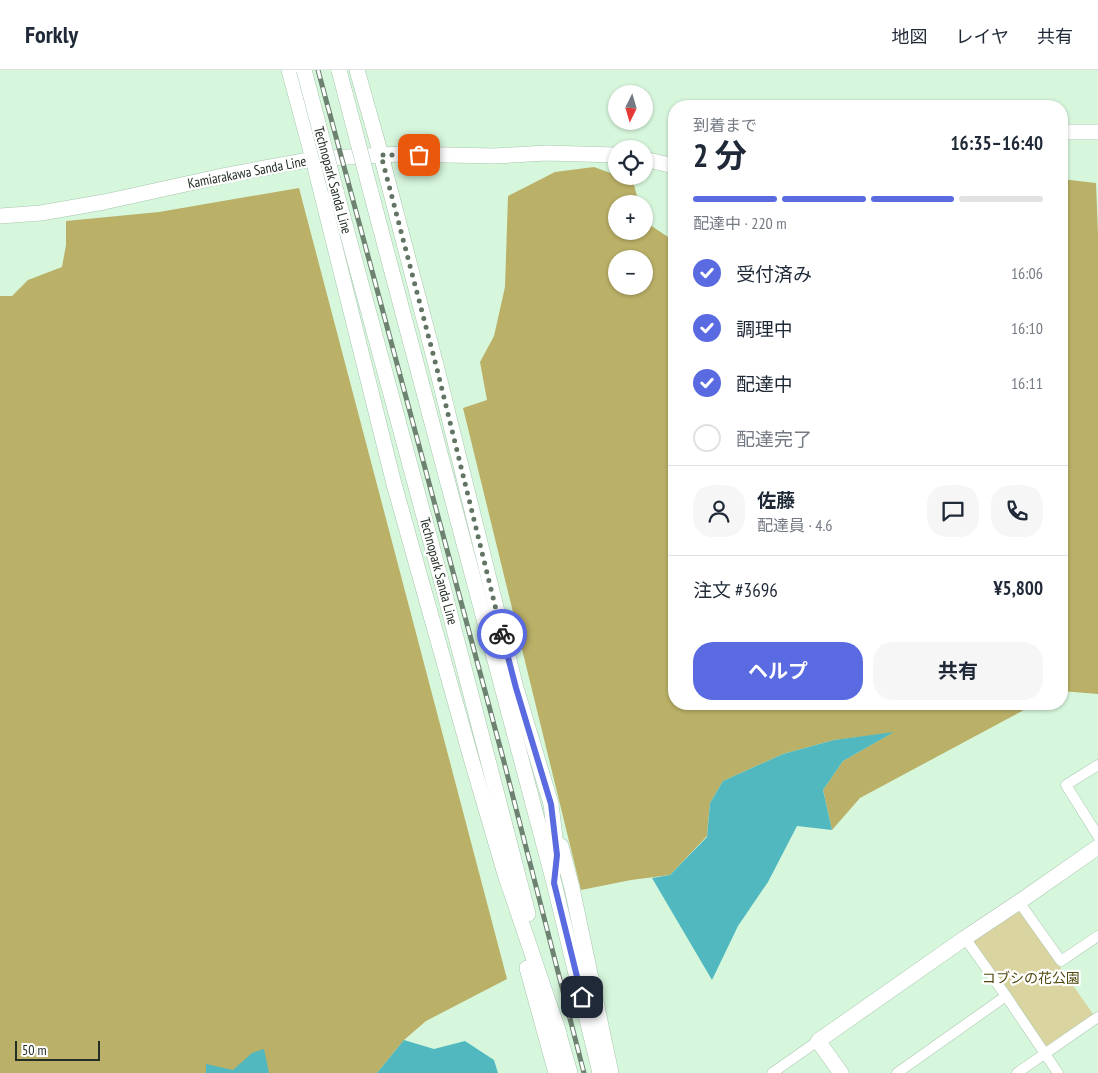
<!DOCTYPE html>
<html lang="ja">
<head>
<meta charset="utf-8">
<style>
  :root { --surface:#fff; --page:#f6f6f7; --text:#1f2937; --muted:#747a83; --line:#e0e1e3; --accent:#5a6ae1 }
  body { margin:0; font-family:"PT Sans Narrow","Noto Sans JP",sans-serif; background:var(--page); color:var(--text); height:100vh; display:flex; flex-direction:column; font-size:19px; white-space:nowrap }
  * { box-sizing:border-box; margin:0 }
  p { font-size:16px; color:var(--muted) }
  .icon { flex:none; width:28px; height:28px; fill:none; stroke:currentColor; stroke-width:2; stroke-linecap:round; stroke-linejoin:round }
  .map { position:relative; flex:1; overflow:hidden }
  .drawer { position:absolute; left:668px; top:30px; width:400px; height:610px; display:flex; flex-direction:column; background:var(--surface); border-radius:20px; box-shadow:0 1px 4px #0004 }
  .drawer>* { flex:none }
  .needle { width:32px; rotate:185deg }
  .tools { position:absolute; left:608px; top:15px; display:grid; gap:10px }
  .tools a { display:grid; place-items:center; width:45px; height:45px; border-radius:50%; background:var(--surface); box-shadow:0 1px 4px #0004; font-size:25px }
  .scale { position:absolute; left:15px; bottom:12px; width:85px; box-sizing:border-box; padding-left:5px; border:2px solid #232f25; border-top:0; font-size:14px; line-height:18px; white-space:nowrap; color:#232f25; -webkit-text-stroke:4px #fff; paint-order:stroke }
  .pin { position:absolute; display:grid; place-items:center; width:42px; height:42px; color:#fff; margin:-21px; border-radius:10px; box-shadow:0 2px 8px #0006 }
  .courier { position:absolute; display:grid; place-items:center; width:50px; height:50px; margin:-25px; border:4px solid #5a6ae1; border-radius:50%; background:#fff; color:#222; box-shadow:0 1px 6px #0007 }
  .headline em { font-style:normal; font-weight:700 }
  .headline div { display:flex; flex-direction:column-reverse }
  .headline { display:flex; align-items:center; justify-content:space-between; height:85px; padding:0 25px }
  h1 { font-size:32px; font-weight:700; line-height:38px }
  .bar { display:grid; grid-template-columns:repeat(4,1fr); gap:8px 5px; align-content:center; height:60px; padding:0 25px }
  .bar i { height:6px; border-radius:4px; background:var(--line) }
  .bar .on { background:var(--accent) }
  .bar p { grid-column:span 4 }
  .line { display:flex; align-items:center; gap:12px; padding:0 25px; border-top:1px solid var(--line) }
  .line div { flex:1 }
  .round { display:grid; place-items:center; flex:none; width:52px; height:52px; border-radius:20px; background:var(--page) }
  ol { padding:0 25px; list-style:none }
  li { display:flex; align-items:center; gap:15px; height:55px }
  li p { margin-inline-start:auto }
  li .icon { padding:5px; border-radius:50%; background:var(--accent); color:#fff; stroke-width:4 }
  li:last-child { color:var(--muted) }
  li i { width:28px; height:28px; border:2px solid var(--line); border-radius:50% }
  .primary-button { display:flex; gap:10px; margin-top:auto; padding:10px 25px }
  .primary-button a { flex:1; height:58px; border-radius:20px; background:var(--accent); color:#fff; font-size:20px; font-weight:700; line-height:58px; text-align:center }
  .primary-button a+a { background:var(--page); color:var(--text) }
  header { display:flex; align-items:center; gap:30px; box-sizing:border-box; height:70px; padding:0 25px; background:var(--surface); border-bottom:1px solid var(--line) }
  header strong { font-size:24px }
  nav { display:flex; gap:28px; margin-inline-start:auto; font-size:18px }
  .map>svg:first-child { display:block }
</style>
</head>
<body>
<header>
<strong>Forkly</strong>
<nav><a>地図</a><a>レイヤ</a><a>共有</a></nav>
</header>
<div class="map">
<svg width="1098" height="1003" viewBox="0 0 1098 1003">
  <rect width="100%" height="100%" fill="#d7f7dd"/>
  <path fill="#dad4a1" d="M1018,837L1093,944L1044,978L969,872Z"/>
  <g fill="#bab067" fill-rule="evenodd">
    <path d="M594,97L616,105V106H620L633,111L639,134H616V161H644V151L674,171V634H1035L860,728L832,760L823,720L843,691L892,663L834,670L783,684L723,711L710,733L707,766L670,805L631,810L581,820L463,338L487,330L480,292L494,266L505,217L508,126L555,102ZM616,189H644V216H616Z"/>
    <path d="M1061,109L1096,113L1098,164V624L1061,621Z"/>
    <path d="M299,118L507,909L426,951L404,970L377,1003H0V226H12L28,210L62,197L66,175V151L159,142Z"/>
  </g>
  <g fill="#50b8be">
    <path d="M894,662L843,691L823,720L832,760L797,756L768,812L738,856L712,910L652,808L670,805L707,767L710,733L723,711L783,684L834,670Z"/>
    <path d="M404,970L434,979L465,971L494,990L498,1003H377Z"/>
    <path d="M264,979L269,1003H206V994L233,1000L252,983Z"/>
  </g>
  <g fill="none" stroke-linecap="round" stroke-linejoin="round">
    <g stroke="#a6c6ad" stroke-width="11">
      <g id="street">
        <path d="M1098,695L1066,715L1098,766"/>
        <path d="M1019,832L1061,891L1098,866"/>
        <path d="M965,868L1006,926L1058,1003"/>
        <path d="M772,1003L818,971"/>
        <path d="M897,1003L1006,926"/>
        <path d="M1017,1003L1098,947"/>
      </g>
    </g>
    <g stroke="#a6c6ad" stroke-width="16">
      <g id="secondary">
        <path d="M289,0L313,89L394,414L471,688L505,804L559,963"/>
        <path d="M357,0L381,85L437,299L516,618L551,734L557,785L555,799"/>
        <path d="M1061,62H1098"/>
        <path d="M644,89L674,96"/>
        <path d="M370,119L554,813L600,1003"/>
        <path d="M336,121L443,517L528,844"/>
        <path d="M0,146L41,143L104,132L227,105L313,89L400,84L495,86L546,83L616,85"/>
        <path d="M561,776L572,818L611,1003"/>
        <path d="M527,898L556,1003"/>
        <path d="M556,954L570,1003"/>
        <path d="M841,1003L818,971L965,868L1019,832L1098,777"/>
      </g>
    </g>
    <use href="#street" stroke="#fff" stroke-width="10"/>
    <use href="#secondary" stroke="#fff" stroke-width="15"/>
    <g stroke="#6e8271" stroke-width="5">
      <path id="rail" d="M318,0L503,688L584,1003"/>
    </g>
    <use href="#rail" stroke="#fff" stroke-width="3" stroke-dasharray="9" stroke-linecap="butt"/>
    <g stroke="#a6c6ad" stroke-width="16" stroke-linecap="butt">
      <g id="secondary-bridge">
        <path d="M304,0L336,121"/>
        <path d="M339,0L370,119"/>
      </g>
    </g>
    <use href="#secondary-bridge" stroke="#fff" stroke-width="15"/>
  </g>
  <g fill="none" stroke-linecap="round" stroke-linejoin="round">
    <path stroke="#627565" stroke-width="5" stroke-dasharray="0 9" d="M419,85H381L437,299L502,564"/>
    <path stroke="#5a6ae1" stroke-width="6" d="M502,564L516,618L551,734L557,785L554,813L582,927"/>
  </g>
  <g text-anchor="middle" stroke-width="4.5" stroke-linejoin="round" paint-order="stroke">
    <g font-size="14" fill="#232f25" stroke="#fff">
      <text transform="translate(247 102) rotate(-11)" y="5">Kamiarakawa Sanda Line</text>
      <text transform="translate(333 110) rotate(75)" y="5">Technopark Sanda Line</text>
      <text transform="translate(439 501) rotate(75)" y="5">Technopark Sanda Line</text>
    </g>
    <g font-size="14" fill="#4f480e" stroke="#fff">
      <text x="1031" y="913">コブシの花公園</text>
    </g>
  </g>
</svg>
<div class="tools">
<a><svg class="needle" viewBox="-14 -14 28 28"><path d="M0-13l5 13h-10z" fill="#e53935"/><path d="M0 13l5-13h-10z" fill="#747a83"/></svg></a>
<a><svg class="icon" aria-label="locate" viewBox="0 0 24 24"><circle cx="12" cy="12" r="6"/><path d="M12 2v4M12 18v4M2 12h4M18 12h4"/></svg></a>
<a>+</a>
<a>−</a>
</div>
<div class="scale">50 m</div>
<div class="pin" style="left:419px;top:85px;background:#ea580c"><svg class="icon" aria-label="bag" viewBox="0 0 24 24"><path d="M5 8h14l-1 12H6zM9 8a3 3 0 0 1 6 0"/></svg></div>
<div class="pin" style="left:582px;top:927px;background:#1f2937"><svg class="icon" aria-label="home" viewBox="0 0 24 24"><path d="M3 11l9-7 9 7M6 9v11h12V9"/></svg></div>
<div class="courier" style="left:502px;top:564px"><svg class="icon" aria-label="bike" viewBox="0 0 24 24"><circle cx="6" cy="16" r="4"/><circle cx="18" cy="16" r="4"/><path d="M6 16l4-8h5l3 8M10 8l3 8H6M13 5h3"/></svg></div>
<section class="drawer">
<div class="headline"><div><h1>2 分</h1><p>到着まで</p></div><em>16:35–16:40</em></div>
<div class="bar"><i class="on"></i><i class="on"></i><i class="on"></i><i></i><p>配達中 · 220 m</p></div>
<ol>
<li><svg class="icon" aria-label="check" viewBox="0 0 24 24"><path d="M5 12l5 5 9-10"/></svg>受付済み<p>16:06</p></li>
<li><svg class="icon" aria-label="check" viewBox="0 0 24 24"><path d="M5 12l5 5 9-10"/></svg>調理中<p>16:10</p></li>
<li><svg class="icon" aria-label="check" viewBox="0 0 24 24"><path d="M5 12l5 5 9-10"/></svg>配達中<p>16:11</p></li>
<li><i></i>配達完了</li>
</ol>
<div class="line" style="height:90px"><a class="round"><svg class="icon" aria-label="person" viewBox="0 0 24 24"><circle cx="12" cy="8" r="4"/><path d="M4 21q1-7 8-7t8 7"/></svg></a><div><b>佐藤</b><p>配達員 · 4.6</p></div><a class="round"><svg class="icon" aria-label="chat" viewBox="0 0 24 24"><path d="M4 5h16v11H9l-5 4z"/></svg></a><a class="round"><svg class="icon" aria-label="phone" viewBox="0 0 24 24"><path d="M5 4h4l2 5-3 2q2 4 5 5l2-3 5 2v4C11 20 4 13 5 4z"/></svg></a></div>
<div class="line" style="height:65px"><div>注文 #3696</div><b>¥5,800</b></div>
<div class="primary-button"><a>ヘルプ</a><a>共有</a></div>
</section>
</div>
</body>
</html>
